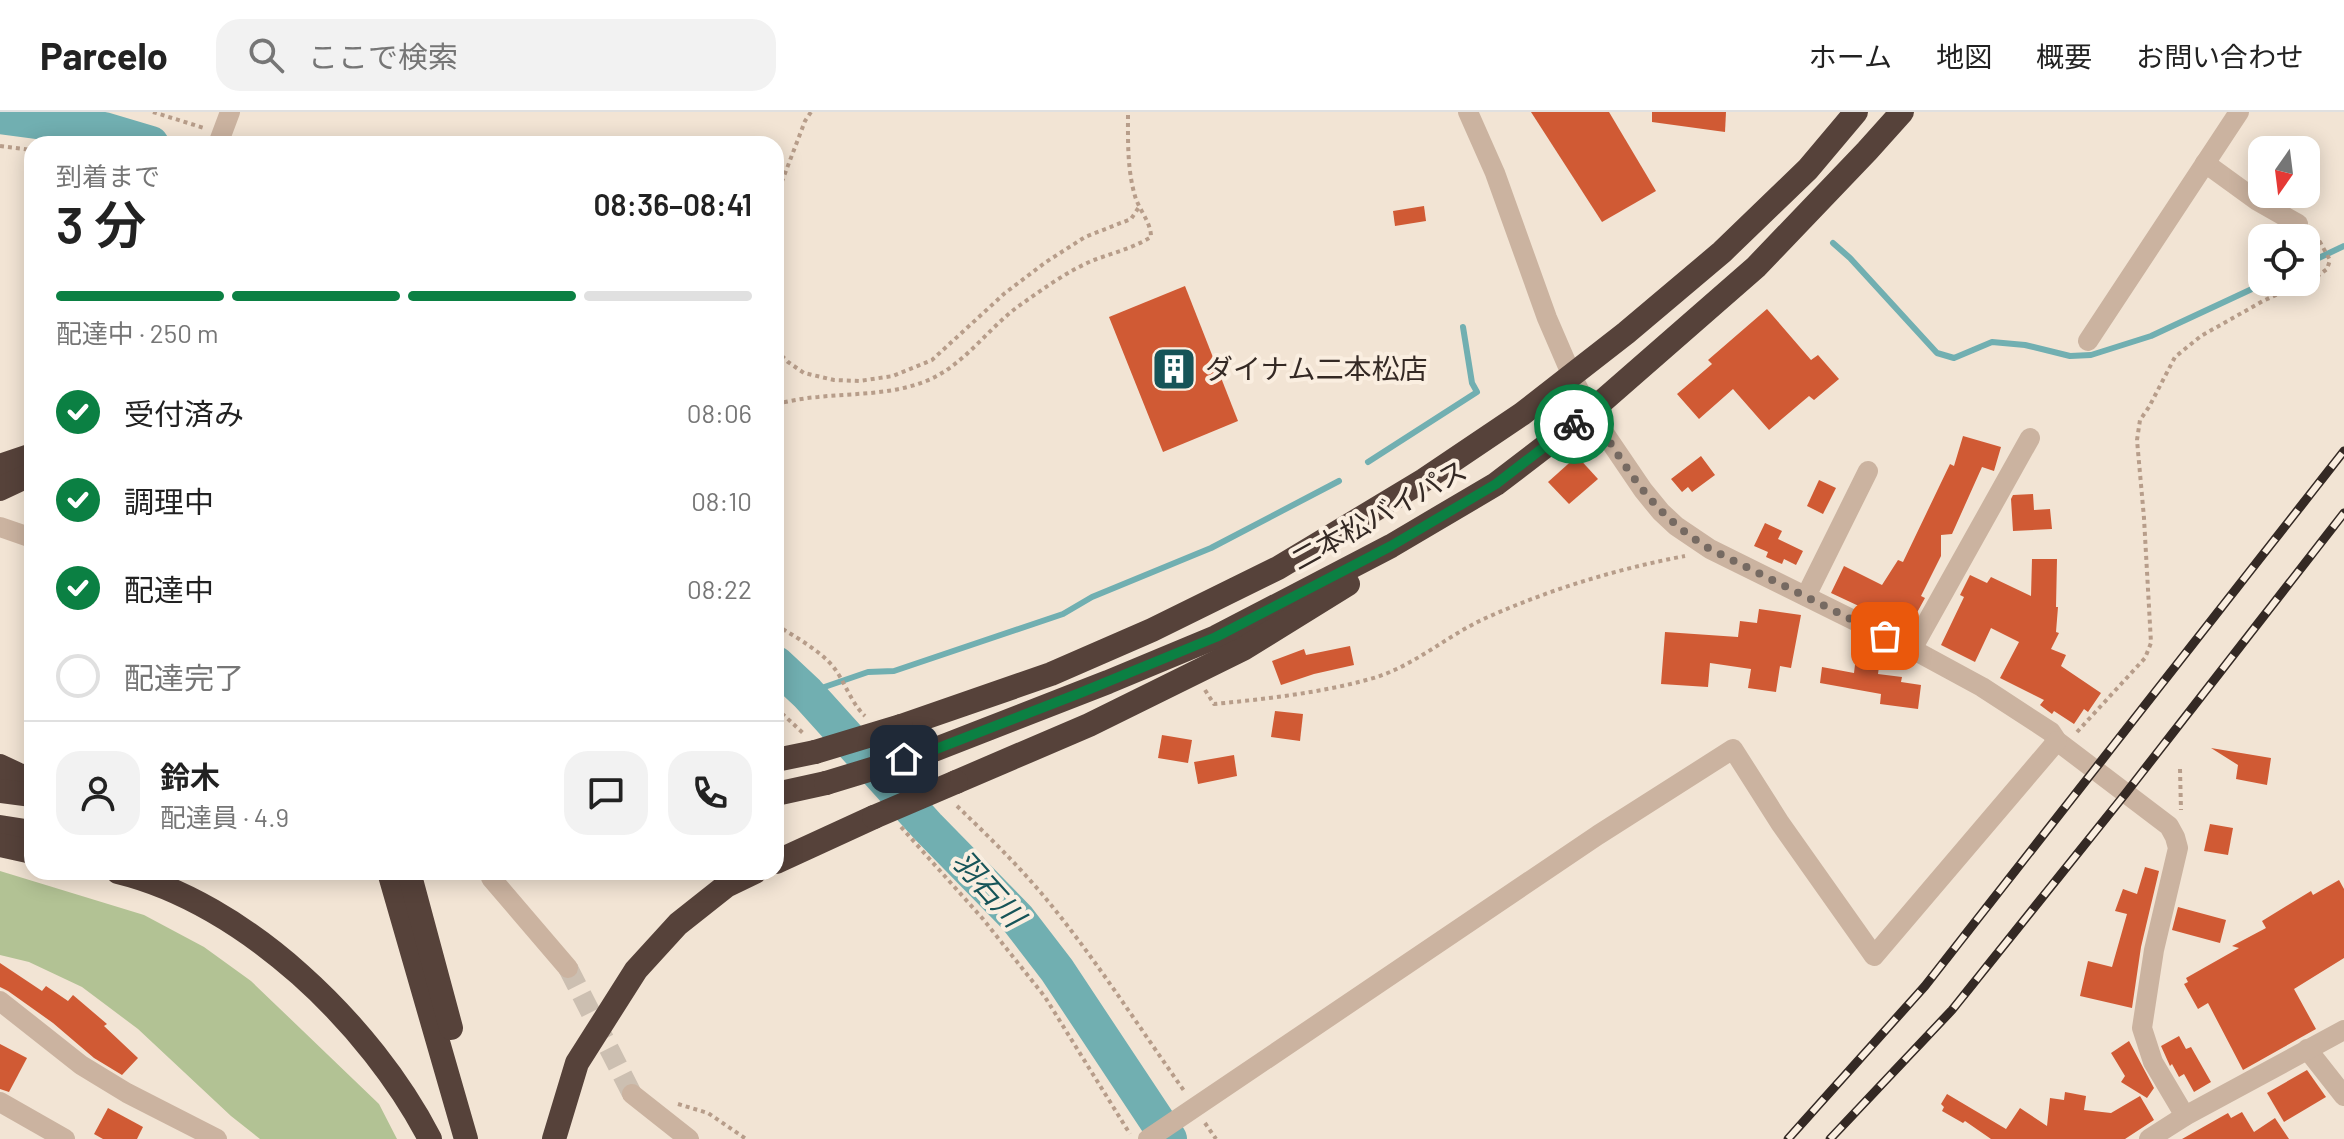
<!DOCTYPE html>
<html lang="ja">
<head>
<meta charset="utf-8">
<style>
  :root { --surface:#fff; --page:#f2f2f2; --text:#222; --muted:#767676; --line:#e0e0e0; --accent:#0b8043 }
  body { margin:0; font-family:Barlow,"Noto Sans JP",sans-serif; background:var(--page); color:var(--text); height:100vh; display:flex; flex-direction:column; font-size:30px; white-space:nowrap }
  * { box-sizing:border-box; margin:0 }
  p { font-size:26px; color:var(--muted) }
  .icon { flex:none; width:44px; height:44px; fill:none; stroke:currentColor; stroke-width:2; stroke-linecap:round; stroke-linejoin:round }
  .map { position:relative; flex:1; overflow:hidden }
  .drawer { position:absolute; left:24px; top:24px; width:760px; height:744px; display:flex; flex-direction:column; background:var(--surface); border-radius:24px; box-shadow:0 4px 20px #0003 }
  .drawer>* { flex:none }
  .needle { width:52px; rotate:194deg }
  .tools { position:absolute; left:2248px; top:24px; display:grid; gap:16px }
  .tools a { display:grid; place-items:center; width:72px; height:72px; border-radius:16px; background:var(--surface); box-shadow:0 4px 20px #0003; font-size:40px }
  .pin { position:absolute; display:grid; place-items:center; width:68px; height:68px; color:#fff; margin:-34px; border-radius:16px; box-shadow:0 4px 12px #0006 }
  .courier { position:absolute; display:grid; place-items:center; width:80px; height:80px; margin:-40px; border:6px solid #0b8043; border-radius:50%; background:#fff; color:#222; box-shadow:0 2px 10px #0007 }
  .summary em { font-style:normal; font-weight:600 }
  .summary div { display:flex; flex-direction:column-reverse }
  .summary { display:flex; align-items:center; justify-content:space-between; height:136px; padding:0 32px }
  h1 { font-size:52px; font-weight:600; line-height:60px }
  .bar { display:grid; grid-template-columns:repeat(4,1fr); gap:12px 8px; align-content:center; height:96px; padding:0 32px }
  .bar i { height:10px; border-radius:6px; background:var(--line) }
  .bar .selected { background:var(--accent) }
  .bar p { grid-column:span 4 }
  .line { display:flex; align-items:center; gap:20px; padding:0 32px; border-top:2px solid var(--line) }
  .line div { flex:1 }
  .round { display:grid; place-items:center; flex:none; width:84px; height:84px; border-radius:24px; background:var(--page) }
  ol { padding:0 32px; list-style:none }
  li { display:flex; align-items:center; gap:24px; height:88px }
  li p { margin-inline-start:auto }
  li .icon { padding:8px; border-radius:50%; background:var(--accent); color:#fff; stroke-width:4 }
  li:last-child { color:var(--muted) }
  li i { width:44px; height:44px; border:4px solid var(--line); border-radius:50% }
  header { display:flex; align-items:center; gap:48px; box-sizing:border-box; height:112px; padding:0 40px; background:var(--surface); border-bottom:2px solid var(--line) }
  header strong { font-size:38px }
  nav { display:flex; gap:44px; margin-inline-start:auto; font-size:28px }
  .search { width:560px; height:72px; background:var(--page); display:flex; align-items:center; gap:20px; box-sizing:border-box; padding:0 28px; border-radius:24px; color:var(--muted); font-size:30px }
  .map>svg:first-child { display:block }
</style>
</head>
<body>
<header>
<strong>Parcelo</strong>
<div class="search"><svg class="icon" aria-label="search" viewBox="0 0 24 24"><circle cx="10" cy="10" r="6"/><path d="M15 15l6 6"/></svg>ここで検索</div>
<nav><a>ホーム</a><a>地図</a><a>概要</a><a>お問い合わせ</a></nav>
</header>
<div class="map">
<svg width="2344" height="1027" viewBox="0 0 2344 1027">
  <rect width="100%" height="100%" fill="#f2e4d4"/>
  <path fill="#b2c294" d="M0,759L144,803L204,835L251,869L379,992L397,1027H260L231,1004L138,917L82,875L29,850L0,843Z"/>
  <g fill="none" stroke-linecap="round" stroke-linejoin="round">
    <g stroke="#71afb1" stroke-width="6">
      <path d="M1833,131L1850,146L1937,241L1954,246L1992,230L2025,233L2070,244L2091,243L2151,224L2267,170"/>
      <path d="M2306,152L2344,134"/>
      <path d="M1368,350L1477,280L1472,271L1463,215"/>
      <path d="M807,581L868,560L894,559L1063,502L1092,485L1211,436L1339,369"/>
    </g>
    <g stroke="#71afb1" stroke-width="36">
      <path d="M0,4L104,18L151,32"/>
      <path d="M776,552L807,581L927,714L1017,806L1057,858L1169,1027"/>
    </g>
  </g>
  <g fill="#d05a34">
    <path d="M1531,0H1609L1656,79L1602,110Z"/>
    <path d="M1652,0H1726L1725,20L1652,10Z"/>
    <path d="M1424,94L1426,109L1395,114L1393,99Z"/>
    <path d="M1185,174L1238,309L1163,340L1109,205Z"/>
    <path d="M1767,197L1811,248L1818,243L1839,267L1814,288L1809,284L1769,318L1733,277L1699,307L1677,282L1712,252L1708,248Z"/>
    <path d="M1963,324L2001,335L1994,359L1982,355L1952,422L1941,423V444L1921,484L1925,486L1908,517L1831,481L1844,454L1882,473L1898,448L1903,450L1950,352L1954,354Z"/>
    <path d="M1577,344L1598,367L1569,392L1548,370Z"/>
    <path d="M1701,344L1715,363L1692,380L1688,375L1682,380L1671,367Z"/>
    <path d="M1819,368L1836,376L1823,402L1807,394Z"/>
    <path d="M2033,382L2034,398L2050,397L2052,417L2013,419L2011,387L2013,383Z"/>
    <path d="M1765,411L1782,419L1778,427L1803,439L1796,453L1784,447L1782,452L1766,445L1768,440L1754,434Z"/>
    <path d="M2032,447H2057L2056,495H2058L2056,520L2059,521L2051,537L2066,543L2061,554L2101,581L2088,600L2084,597L2074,612L2054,599L2052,602L2040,593L2044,588L2000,566L2019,530L1991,516L1975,550L1941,533L1964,485L1960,483L1970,463L1987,471L1991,465L2031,484Z"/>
    <path d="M1759,497L1801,503L1791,556L1780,554L1776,580L1748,576L1751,557L1710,551L1708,575L1661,572L1665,520L1738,525L1740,509L1757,511Z"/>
    <path d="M1350,534L1354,553L1314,562L1281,573L1272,549L1304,537L1306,543Z"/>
    <path d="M1857,536L1881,539L1878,562L1902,565L1901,570L1921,573L1918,597L1880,592L1881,582L1820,571L1822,555L1854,561Z"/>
    <path d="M1275,599L1303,602L1300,629L1271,625Z"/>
    <path d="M1162,623L1192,628L1188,651L1158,646Z"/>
    <path d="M2211,636L2271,646L2267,673L2236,667L2238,653Z"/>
    <path d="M1234,643L1237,664L1198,672L1194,650Z"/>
    <path d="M2210,712L2233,716L2228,743L2204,739Z"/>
    <path d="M2145,755L2159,759L2141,835L2132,896L2080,884L2088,849L2112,855L2127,802L2115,799L2123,777L2137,782Z"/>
    <path d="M2339,768L2344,777V846L2294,877L2316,917L2243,958L2208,891L2198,897L2184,872L2188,870L2186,866L2239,836L2232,834L2266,816L2262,809L2311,779L2313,783Z"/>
    <path d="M2178,795L2226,808L2220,831L2172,818Z"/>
    <path d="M0,851L42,879L46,874L68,889L73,883L107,912L104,914L138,946L122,963L94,946L53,911L8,879L0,875Z"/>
    <path d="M2179,924L2186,937L2191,935L2211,970L2194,980L2184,962L2179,965L2172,952L2170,954L2161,934Z"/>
    <path d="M2129,929L2154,976L2147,986L2121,970L2125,964L2111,941Z"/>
    <path d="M0,932L27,946L9,980L0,977Z"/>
    <path d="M2307,958L2326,985L2284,1010L2267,981Z"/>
    <path d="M2065,980L2086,984L2084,998L2111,1001L2140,984L2154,1008L2125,1027H1991L1965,1009L1963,1011L1942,999L1944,995L1941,992L1947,982L2006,1017L2020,996L2047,1014L2050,986L2064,988Z"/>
    <path d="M108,996L143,1015L137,1027H103L94,1022Z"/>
    <path d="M2242,1000L2254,1020L2275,1006L2289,1027H2182L2228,1001L2231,1006Z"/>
  </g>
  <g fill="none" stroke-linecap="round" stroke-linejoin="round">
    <path stroke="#ccbfb1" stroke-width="20" stroke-dasharray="20 10" stroke-linecap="butt" d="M568,856L632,982"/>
    <g stroke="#b79d8a" stroke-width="4" stroke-dasharray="4 4" stroke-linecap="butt">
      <path d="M153,0L204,16"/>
      <path d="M0,34L32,38"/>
      <path d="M776,85L805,9L811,0"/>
      <path d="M776,238L788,250L804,261L834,268L859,269L893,264L932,248L1005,181L1046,150L1085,125L1131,107L1139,95"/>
      <path d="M776,292C790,289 804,286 818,285C855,281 891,283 926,269C962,255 986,219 1016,196C1040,179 1067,159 1094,148C1113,141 1133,136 1151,125C1151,110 1139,98 1135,84C1127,57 1128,27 1128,0"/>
      <path d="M776,513C794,524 814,535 829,550C844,565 849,589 865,604"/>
      <path d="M1205,578L1214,592C1265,587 1320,581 1370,567C1414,555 1447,523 1488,505C1551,477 1617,457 1685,444"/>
      <path d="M776,596L803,621"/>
      <path d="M2077,620L2145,546L2151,531L2144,406L2137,328L2140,308L2149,295L2175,245L2201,224L2263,189L2319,163L2327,157L2330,148L2320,130L2312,123"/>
      <path d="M2180,657L2181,698"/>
      <path d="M957,694C986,722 1015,750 1042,782C1094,844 1138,914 1185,980"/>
      <path d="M901,715L983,807L1045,885L1130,1022"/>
      <path d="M678,992L708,1001L746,1027"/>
      <path d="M1205,1011L1216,1027"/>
    </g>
    <g stroke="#cbb3a0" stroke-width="20">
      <path d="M1468,0L1495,61L1547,206L1572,264L1590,300L1643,378L1661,400L1676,414L1710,437L1912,537L1982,575L2051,620L2057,629L2169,714L2175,725L2178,736L2154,838L2142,916L2153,950L2185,1004"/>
      <path d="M218,32L230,0"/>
      <path d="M2205,51L2256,88L2298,112"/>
      <path d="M2088,229L2239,0"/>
      <path d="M0,415L32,426"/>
      <path d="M1806,484L1868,359"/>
      <path d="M1912,537L2030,326"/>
      <path d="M491,766L568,856"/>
      <path d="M0,889L81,953L127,981L217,1027"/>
      <path d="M2307,937L2344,984"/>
      <path d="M632,982L689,1027"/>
      <path d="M0,990L65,1027"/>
      <path d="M1148,1027L1598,723L1733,637L1780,711L1874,844L2057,629"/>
      <path d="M2149,1027L2185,1004L2344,918"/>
    </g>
    <g stroke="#56423a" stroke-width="24">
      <path d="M0,354L32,343"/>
      <path d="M0,377L32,362"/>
      <path d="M901,614L1051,562L1152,518L1278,456L1424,368L1522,302L1626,221L1722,140L1808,57L1856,0"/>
      <path d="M931,639L1108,570L1216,525L1391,434L1496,372L1590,300L1756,155L1867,39L1902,0"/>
      <path d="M776,648L815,640"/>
      <path d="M0,654L19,663L32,667"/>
      <path d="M956,670L1089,613L1243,537L1348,472"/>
      <path d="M0,679L32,683"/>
      <path d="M776,682L826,671"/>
      <path d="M0,715L32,720"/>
      <path d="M0,733L32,740"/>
      <path d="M776,750L874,705"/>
      <path d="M118,760C246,791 371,913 430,1027"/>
      <path d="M389,760L466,1027"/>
      <path d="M409,760L451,916"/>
      <path d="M554,1027L577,951L636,858L678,812L726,774L755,760"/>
    </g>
    <g stroke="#342924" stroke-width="9">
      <g id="rail">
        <path d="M1788,1027L1925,874L2344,339"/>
        <path d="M1830,1027L1952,898L2126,681L2344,401"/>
      </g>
    </g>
    <use href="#rail" stroke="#faeee0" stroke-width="6" stroke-dasharray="18" stroke-linecap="butt"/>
    <g stroke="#56423a" stroke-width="24">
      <path d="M815,640L901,614"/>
      <path d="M826,671L931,639"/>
      <path d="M874,705L956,670"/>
    </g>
  </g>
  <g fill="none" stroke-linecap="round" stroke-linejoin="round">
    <path stroke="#766a62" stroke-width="8" stroke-dasharray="0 14.4" d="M1574,312L1590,300C1628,357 1650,401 1710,437L1885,524"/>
    <path stroke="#0b8043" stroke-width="10" d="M904,647L931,639L1080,581L1216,525L1391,434L1496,372L1574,312"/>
  </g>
  <defs>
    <g id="building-square" transform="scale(2.3)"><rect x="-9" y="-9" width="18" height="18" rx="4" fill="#165458" stroke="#faeee0"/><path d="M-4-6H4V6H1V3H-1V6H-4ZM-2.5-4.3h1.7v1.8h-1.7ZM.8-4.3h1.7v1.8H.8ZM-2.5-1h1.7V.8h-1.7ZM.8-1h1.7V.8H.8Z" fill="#fff"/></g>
  </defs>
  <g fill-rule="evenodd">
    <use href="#building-square" x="1174" y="257"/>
  </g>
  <g text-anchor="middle" stroke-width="8" stroke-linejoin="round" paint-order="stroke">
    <g font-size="28" fill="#342924" stroke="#faeee0" text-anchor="start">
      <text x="1205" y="267">ダイナム二本松店</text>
    </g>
    <g font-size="28" fill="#342924" stroke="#faeee0">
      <text transform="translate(1379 403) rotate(-29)" y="10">二本松バイパス</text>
    </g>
    <g font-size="30" font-style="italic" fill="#165458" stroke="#faeee0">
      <text transform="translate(988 777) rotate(48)" y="10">羽石川</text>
    </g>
  </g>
</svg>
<div class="tools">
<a><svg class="needle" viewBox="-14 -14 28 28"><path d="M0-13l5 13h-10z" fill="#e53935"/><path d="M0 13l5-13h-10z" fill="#767676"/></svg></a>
<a><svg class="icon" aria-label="locate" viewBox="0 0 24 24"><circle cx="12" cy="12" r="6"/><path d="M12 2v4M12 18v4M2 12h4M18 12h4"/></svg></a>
</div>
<div class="pin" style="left:1885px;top:524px;background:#ea580c"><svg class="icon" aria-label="bag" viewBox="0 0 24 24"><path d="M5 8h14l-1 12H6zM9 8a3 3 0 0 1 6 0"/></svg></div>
<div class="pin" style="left:904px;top:647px;background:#1f2937"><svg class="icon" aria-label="home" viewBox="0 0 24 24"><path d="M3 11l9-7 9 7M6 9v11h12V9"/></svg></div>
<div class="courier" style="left:1574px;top:312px"><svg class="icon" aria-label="bike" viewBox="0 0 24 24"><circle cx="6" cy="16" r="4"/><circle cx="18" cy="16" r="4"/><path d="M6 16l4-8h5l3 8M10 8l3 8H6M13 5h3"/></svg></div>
<section class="drawer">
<div class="summary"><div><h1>3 分</h1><p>到着まで</p></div><em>08:36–08:41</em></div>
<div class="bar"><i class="selected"></i><i class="selected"></i><i class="selected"></i><i></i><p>配達中 · 250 m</p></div>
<ol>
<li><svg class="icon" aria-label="check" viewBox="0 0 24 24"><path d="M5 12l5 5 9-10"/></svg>受付済み<p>08:06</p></li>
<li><svg class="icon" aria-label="check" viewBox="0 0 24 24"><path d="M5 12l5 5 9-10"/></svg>調理中<p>08:10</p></li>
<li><svg class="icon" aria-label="check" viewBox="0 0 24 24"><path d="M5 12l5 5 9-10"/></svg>配達中<p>08:22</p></li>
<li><i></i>配達完了</li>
</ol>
<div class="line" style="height:144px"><a class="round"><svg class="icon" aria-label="person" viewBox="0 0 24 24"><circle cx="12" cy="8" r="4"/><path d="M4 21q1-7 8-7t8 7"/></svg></a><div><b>鈴木</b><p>配達員 · 4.9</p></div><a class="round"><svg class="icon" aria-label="chat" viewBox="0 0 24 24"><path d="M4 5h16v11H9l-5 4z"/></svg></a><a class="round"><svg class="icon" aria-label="phone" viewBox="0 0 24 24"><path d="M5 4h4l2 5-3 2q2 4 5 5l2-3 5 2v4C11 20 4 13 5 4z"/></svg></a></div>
</section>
</div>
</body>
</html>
